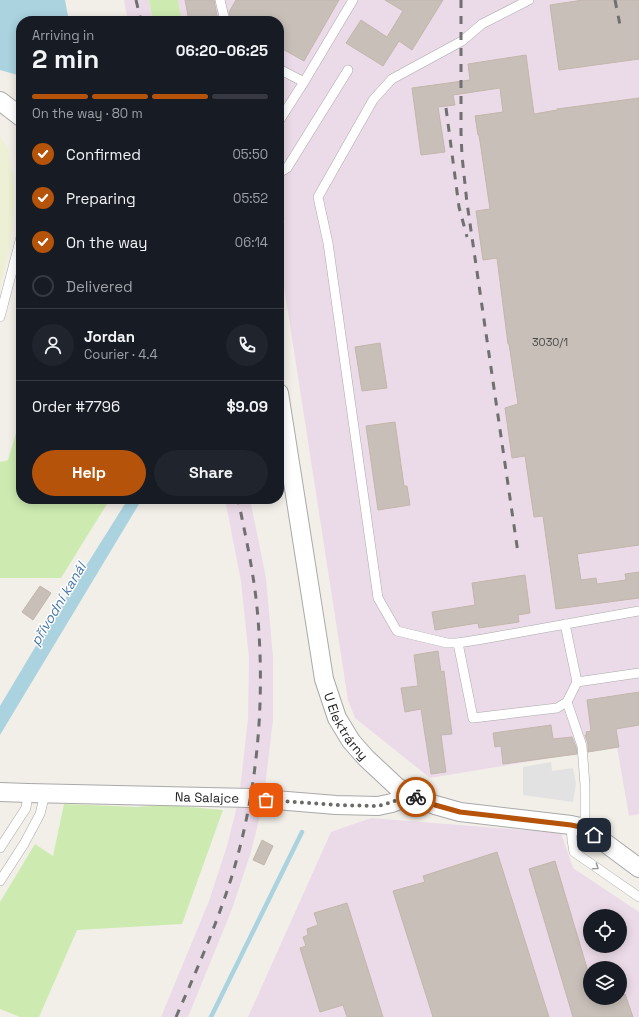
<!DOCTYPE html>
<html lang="en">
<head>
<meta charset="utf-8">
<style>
  :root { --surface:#171b24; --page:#20242c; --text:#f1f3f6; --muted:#9ea1a6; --line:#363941; --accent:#b45309 }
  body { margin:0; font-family:"Space Grotesk",sans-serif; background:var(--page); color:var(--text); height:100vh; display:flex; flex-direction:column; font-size:15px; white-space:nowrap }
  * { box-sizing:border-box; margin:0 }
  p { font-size:13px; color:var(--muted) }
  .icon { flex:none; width:22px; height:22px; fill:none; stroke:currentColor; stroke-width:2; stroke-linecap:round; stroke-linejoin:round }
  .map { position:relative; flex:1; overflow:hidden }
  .panel { position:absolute; left:16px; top:16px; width:268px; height:488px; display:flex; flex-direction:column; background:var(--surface); border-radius:16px; box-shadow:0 2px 10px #0003 }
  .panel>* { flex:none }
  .controls { position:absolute; left:583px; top:909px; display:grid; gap:8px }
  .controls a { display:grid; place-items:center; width:44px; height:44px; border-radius:50%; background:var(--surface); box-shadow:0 2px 10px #0003; font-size:20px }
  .pin { position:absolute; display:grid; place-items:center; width:34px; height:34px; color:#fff; margin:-17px; border-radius:8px; box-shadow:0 2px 6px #0006 }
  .courier { position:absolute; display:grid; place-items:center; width:40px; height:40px; margin:-20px; border:3px solid #b45309; border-radius:50%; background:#fff; color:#222; box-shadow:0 1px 5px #0007 }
  .head em { font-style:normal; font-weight:800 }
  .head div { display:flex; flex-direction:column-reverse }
  .head { display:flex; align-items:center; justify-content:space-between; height:68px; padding:0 16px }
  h1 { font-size:26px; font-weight:800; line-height:30px }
  .bar { display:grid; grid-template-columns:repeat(4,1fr); gap:6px 4px; align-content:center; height:48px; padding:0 16px }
  .bar i { height:5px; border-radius:3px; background:var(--line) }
  .bar .on { background:var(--accent) }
  .bar p { grid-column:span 4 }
  .line { display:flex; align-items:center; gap:10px; padding:0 16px; border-top:1px solid var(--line) }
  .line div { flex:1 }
  .round { display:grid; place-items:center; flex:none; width:42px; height:42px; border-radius:21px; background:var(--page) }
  ol { padding:0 16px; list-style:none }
  li { display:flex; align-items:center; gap:12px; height:44px }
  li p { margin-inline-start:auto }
  li .icon { padding:4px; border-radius:50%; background:var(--accent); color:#fff; stroke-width:4 }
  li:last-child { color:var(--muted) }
  li i { width:22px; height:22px; border:2px solid var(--line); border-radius:50% }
  .action { display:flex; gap:8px; margin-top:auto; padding:8px 16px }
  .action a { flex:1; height:46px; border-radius:24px; background:var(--accent); color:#fff; font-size:16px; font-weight:800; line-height:46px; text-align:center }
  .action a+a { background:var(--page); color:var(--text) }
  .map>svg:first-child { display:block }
</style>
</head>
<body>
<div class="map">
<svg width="639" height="1017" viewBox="0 0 639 1017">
  <rect width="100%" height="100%" fill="#f2efe9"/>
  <g fill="#ebdbe8" fill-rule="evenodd">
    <path d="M124,0H149L153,21H128Z"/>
    <path d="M178,0H639V814L629,816L617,747L430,778L355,718L348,700L279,254V233L285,221L279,216V21H182Z"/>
    <path d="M225,499H250L266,578L273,657V720L263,803L251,852L232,909L188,1017H161L209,901L227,846L239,798L248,719L249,658L241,581Z"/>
    <path d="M371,818L561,833L573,868L639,912V1017H248L331,832ZM590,916H620V946H590ZM590,968H620V998H590Z"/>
  </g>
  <path fill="#eef0d5" d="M0,136L8,148L14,179V211L10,245L0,287Z"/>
  <g fill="#cdebb0">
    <path d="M149,0H178L182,21H153Z"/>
    <path d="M21,416V499H110L61,578H0V462L8,460Z"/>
    <path d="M64,804L137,807L167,805L223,810L182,924L77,930L39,1017H20L0,1009V902L35,844L53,856Z"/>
  </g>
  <path fill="#e2e2e2" d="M551,762L552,771L573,768L576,784L573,802L523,795V767Z"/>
  <g fill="#aad3df">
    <path d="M0,0H65L69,21H21V76L0,70Z"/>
    <path d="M128,499H142L0,735V706L37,644Z"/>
  </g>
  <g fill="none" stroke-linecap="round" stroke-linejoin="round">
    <path stroke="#aad3df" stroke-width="4.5" d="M211,1017L302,832"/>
  </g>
  <g fill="#c7bfb8" stroke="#c4b6ab">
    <path d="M185,0H214L218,21H189Z"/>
    <path d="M236,0H339L304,61L279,47V21H231L229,12Z"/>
    <path d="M385,0H443L412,50L399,41L383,66L346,43L361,20L387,37L403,11Z"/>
    <path d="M583,0H639V59L559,70L550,5Z"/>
    <path d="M526,55L534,114L557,110V109L639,98V545L577,554L581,580L596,578L597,584L626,580L625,574L639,572V598L556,609L543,516L534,517L525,456L512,458L505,408L518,404L509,344H508L497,258L483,260L476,211L490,209L481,148L479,135H478L475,116L503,112L500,88L453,95L455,105L438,107L445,152L421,155L412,88L470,80L468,64Z"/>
    <path d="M380,343L387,388L362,391L355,347Z"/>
    <path d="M395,422L404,486H407L410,505L378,510L366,426Z"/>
    <path d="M525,575L530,613L518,615L519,622L479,628L478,623L435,630L432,612L475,605L472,583Z"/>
    <path d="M40,586L51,593L33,620L22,612Z"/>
    <path d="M438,651L441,672L444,671L452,734L441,735L446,772L431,774L421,709L405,712L401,688L418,686L414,655Z"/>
    <path d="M639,692V725L616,729L619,747L588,752V744L585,735H587L586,732L591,731L587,700Z"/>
    <path d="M551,725L553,739L572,737L576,747L577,754L503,764L501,746L495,747L493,733Z"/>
    <path d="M262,840L273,846L264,865L253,860Z"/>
    <path d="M497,852L549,1017H433L393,891L425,882L423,876Z"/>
    <path d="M555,861L590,978V998H620V995L625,994L633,1017H573L529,869Z"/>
    <path d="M347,903L383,1017H347L343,1005L320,1012L300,948L306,946L303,937L308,935L307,929L318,925L314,913Z"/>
  </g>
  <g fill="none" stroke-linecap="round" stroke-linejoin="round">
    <g stroke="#a9a9a9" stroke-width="10">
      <g id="service">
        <path d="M220,0L225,21"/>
        <path d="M529,0L482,24L462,41L392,79L373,100L318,197L328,243L378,598L397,631L447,643H458L483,639L639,611"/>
        <path d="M279,69L304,82L353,0"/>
        <path d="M279,121L304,82"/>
        <path d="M279,173L287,168L348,70"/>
        <path d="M0,317L21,237"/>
        <path d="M565,624L577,682L639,673"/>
        <path d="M458,643L473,718L557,708L567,702L577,682"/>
        <path d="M567,702L582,746L585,785V828"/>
        <path d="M571,825L572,840L574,852L639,897"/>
        <path d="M0,848L26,808L28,793"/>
        <path d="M0,881L24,844L40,814L45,794"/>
      </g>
    </g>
    <g stroke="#a9a9a9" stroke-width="20">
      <g id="minor">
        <path d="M0,101L21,117"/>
        <path id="s1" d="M279,393L324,679L337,718L351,741L366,758L397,787L411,795L435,805L460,812L571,825L585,828L639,868"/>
        <path id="s2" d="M0,792L28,793L251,798L336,805L378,806L392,803L411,795"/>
      </g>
    </g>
    <use href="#service" stroke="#fff" stroke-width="9"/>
    <use href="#minor" stroke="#fff" stroke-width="18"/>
    <g stroke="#707070" stroke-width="3" stroke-dasharray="8 8" stroke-linecap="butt">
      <path d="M136,0L141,21"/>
      <path d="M461,0V133L462,156L467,203L518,553"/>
      <path d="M615,0L621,30"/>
      <path d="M446,108L459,207L467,237"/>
      <path d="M176,1017C196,972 216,926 231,879C257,795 265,706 258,619C255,578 246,538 238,499"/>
    </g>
  </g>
  <defs><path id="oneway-chevron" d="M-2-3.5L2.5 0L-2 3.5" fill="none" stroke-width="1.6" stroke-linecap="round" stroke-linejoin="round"/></defs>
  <use stroke="#9c9c9c" href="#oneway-chevron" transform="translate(596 867) rotate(35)"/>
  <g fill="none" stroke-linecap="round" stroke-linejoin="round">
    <path stroke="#6b6a68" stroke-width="4" stroke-dasharray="0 7.2" d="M266,800L336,805L378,806L392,802L412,795L416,797"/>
    <path stroke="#b45309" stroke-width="5" d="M416,797L435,805L460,812L571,825L585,828L594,835"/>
  </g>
  <g text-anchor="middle" stroke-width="3" stroke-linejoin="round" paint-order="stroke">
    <g font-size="11" fill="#4b4948">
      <text x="550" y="346">3030/1</text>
    </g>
    <g font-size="13" fill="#222" stroke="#fff">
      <text dy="5" stroke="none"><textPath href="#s1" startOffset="342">U Elektrárny</textPath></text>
      <text dy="5" stroke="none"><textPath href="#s2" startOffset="207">Na Salajce</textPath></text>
    </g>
    <g font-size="14" font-style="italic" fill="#4a7aab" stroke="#fff">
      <text transform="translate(58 604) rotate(-59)" y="5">přívodní kanál</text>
    </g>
  </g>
</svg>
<div class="controls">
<a><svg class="icon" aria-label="locate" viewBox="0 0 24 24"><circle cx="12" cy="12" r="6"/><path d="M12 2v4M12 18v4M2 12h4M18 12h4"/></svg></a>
<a><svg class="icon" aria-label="layers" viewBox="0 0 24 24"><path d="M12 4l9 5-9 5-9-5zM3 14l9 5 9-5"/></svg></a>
</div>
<div class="pin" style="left:266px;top:800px;background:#ea580c"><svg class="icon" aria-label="bag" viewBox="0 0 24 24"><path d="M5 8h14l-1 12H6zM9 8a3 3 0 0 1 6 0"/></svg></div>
<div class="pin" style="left:594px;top:835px;background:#1f2937"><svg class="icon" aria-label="home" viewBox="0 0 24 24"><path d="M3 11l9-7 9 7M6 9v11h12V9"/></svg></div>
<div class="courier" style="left:416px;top:797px"><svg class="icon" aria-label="bike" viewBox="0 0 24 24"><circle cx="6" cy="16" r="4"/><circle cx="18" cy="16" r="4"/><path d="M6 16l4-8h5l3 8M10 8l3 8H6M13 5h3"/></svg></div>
<section class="panel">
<div class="head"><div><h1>2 min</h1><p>Arriving in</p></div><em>06:20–06:25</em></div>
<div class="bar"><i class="on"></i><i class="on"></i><i class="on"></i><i></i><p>On the way · 80 m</p></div>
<ol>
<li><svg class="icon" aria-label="check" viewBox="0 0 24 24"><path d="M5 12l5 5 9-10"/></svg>Confirmed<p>05:50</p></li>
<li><svg class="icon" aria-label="check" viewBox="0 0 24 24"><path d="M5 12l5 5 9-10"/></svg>Preparing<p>05:52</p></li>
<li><svg class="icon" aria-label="check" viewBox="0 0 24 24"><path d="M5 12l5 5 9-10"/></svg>On the way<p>06:14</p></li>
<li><i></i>Delivered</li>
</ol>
<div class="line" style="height:72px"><a class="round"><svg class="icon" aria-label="person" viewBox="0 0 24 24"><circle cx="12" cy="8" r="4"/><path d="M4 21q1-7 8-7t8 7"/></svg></a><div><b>Jordan</b><p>Courier · 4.4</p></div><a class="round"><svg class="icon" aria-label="phone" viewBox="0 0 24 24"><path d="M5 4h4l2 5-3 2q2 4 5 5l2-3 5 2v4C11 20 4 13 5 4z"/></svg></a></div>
<div class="line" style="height:52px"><div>Order #7796</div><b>$9.09</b></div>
<div class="action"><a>Help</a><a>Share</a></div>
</section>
</div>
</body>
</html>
